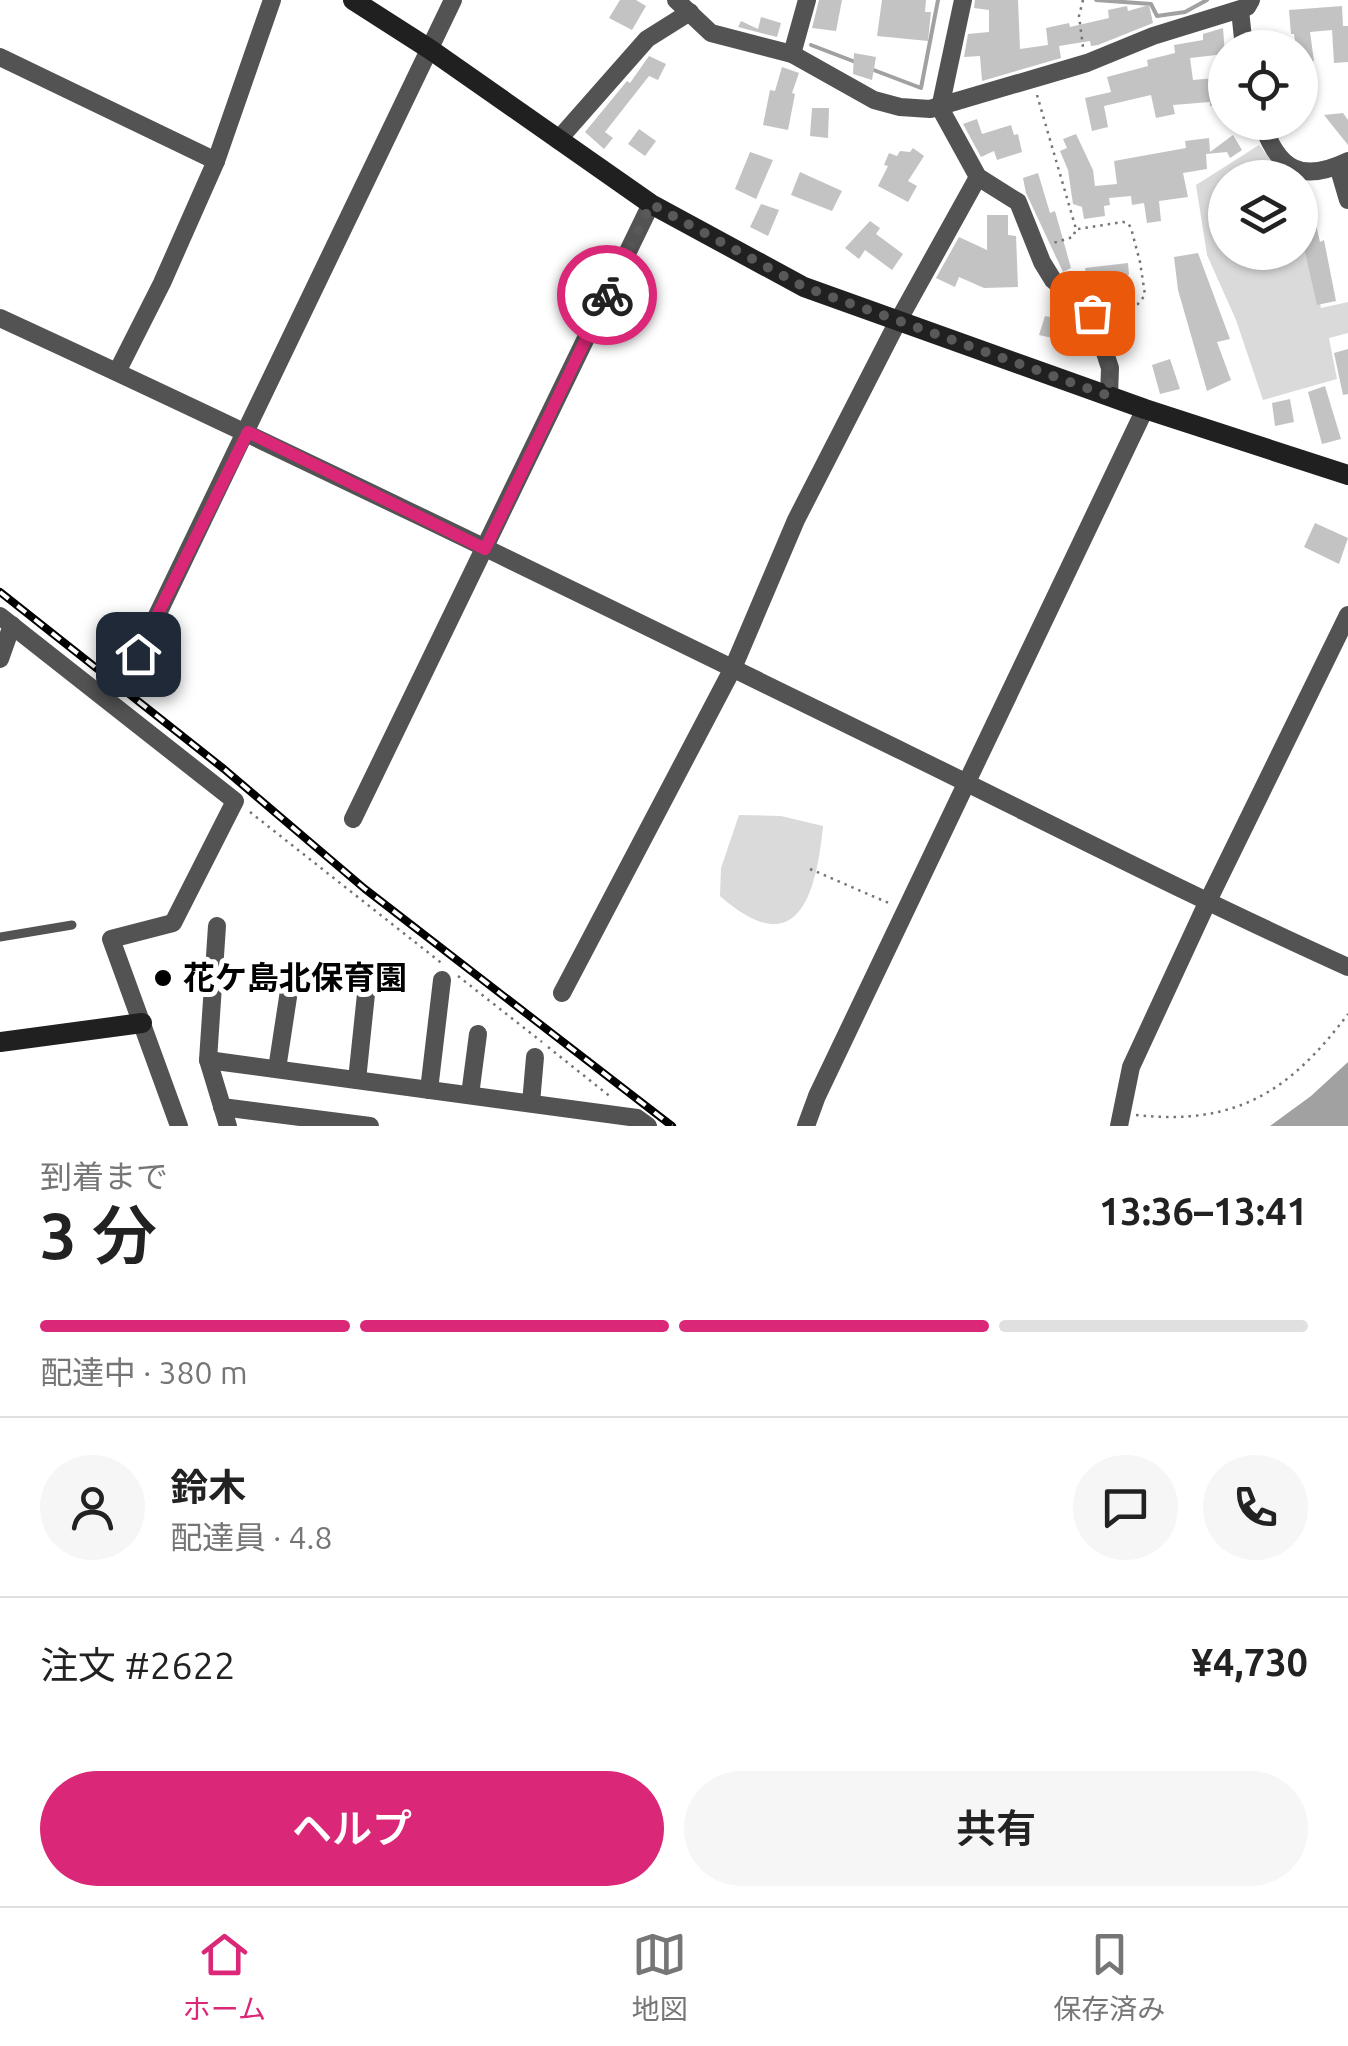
<!DOCTYPE html>
<html lang="ja">
<head>
<meta charset="utf-8">
<style>
  :root { --surface:#fff; --page:#f6f6f6; --text:#222; --muted:#767676; --line:#e0e0e0; --accent:#db2777 }
  body { margin:0; font-family:Ubuntu,"Noto Sans JP",sans-serif; background:var(--page); color:var(--text); height:100vh; display:flex; flex-direction:column; font-size:38px; white-space:nowrap }
  * { box-sizing:border-box; margin:0 }
  p { font-size:32px; color:var(--muted) }
  .icon { flex:none; width:55px; height:55px; fill:none; stroke:currentColor; stroke-width:2; stroke-linecap:round; stroke-linejoin:round }
  .map { position:relative; height:1126px; overflow:hidden }
  .panel { display:flex; flex-direction:column; background:var(--surface); flex:1 }
  .panel>* { flex:none }
  .tools { position:absolute; left:1208px; top:30px; display:grid; gap:20px }
  .tools a { display:grid; place-items:center; width:110px; height:110px; border-radius:50%; background:var(--surface); box-shadow:0 2px 8px #0004; font-size:50px }
  .pin { position:absolute; display:grid; place-items:center; width:85px; height:85px; color:#fff; margin:-42px; border-radius:20px; box-shadow:0 5px 15px #0006 }
  .courier { position:absolute; display:grid; place-items:center; width:100px; height:100px; margin:-50px; border:8px solid #db2777; border-radius:50%; background:#fff; color:#222; box-shadow:0 2px 12px #0007 }
  .overview em { font-style:normal; font-weight:600 }
  .overview div { display:flex; flex-direction:column-reverse }
  .overview { display:flex; align-items:center; justify-content:space-between; height:170px; padding:0 40px }
  h1 { font-size:65px; font-weight:600; line-height:75px }
  .bar { display:grid; grid-template-columns:repeat(4,1fr); gap:15px 10px; align-content:center; height:120px; padding:0 40px }
  .bar i { height:12px; border-radius:8px; background:var(--line) }
  .bar .current { background:var(--accent) }
  .bar p { grid-column:span 4 }
  .line { display:flex; align-items:center; gap:25px; padding:0 40px; border-top:2px solid var(--line) }
  .line div { flex:1 }
  .round { display:grid; place-items:center; flex:none; width:105px; height:105px; border-radius:52px; background:var(--page) }
  .button { display:flex; gap:20px; margin-top:auto; padding:20px 40px }
  .button a { flex:1; height:115px; border-radius:60px; background:var(--accent); color:#fff; font-size:40px; font-weight:600; line-height:115px; text-align:center }
  .button a+a { background:var(--page); color:var(--text) }
  .dock { display:flex; justify-content:space-around; align-items:center; height:140px; border-top:2px solid var(--line); background:var(--surface); font-size:28px; color:var(--muted) }
  .dock a { display:grid; justify-items:center; gap:5px }
  .dock .current { color:var(--accent) }
  .map>svg:first-child { display:block }
</style>
</head>
<body>
<div class="map">
<svg width="1348" height="1126" viewBox="0 0 1348 1126">
  <rect width="100%" height="100%" fill="#fff"/>
  <g fill="#dadada">
    <path d="M1259,145L1285,177L1225,178V252H1300V237L1308,242L1321,308L1348,302V333L1329,338L1337,379L1263,400L1236,320L1207,255L1196,185Z"/>
    <path d="M739,815L781,816L823,826C816,898 796,963 720,896L721,868Z"/>
  </g>
  <path fill="#a1a1a1" d="M1348,1062V1126H1270L1311,1096Z"/>
  <g fill="none" stroke-linecap="round" stroke-linejoin="round">
    <g stroke="#a1a1a1" stroke-width="4">
      <path d="M1096,0L1151,4L1157,16L1185,12L1207,0"/>
      <path d="M811,45L858,63"/>
      <path d="M871,69L921,88L938,0"/>
    </g>
  </g>
  <g fill="#c3c3c3">
    <path d="M620,0H636L646,6L632,30L609,18Z"/>
    <path d="M819,0H842L836,31L812,28Z"/>
    <path d="M882,0H926L925,12H931L928,41L877,36Z"/>
    <path d="M975,0H1018L1020,49L1048,45L1046,28L1069,23L1070,27L1109,18L1108,10L1127,6L1128,11L1149,5L1153,23L1098,45L1091,46L1090,41L1059,46L1061,58L982,81L980,56L964,57L968,34L989,32V10L974,8Z"/>
    <path d="M1342,6L1343,26H1348V62L1334,63L1332,30L1310,32L1314,61L1300,63V48H1296L1294,34H1291L1289,10Z"/>
    <path d="M761,17L781,23L777,37L738,27L741,21L758,29Z"/>
    <path d="M1223,28L1225,54L1190,58L1193,80L1225,77V104L1210,106V102L1173,105L1175,114L1156,118L1151,95L1104,106L1108,127L1092,131L1085,98L1111,92L1107,77L1148,66L1147,60L1175,53L1174,45L1203,40V34Z"/>
    <path d="M854,53L876,57L872,80L853,74Z"/>
    <path d="M649,56L666,64L658,80L649,76L605,132L613,138L604,149L585,132L627,81L630,83Z"/>
    <path d="M782,67L799,73L792,93L795,94L788,130L763,125L770,90L775,91Z"/>
    <path d="M812,108H829L828,138L810,136Z"/>
    <path d="M1343,113L1348,120V145L1324,115Z"/>
    <path d="M977,119L982,134L1011,125L1014,135L1018,134L1022,152L997,160L994,151L981,157L963,124Z"/>
    <path d="M639,129L656,141L645,156L628,144Z"/>
    <path d="M1076,134L1093,170L1095,186L1117,184L1114,161L1186,148L1185,141L1209,138L1210,152L1233,135L1242,150L1230,158L1227,152L1206,154L1207,169L1183,173L1188,197L1159,201L1161,221L1147,223L1144,203L1132,205L1131,196L1109,198L1110,205L1104,206L1105,216L1084,219L1082,207L1073,204L1068,170L1060,151L1067,148L1063,139Z"/>
    <path d="M913,148L924,156L908,181L917,186L908,202L878,186L888,166L884,165L889,153L897,156L900,151L910,152Z"/>
    <path d="M750,152L773,160L756,199L735,189Z"/>
    <path d="M800,172L842,191L832,211L791,195Z"/>
    <path d="M1038,173L1050,213L1055,211L1071,268L1063,272L1026,193L1023,178Z"/>
    <path d="M1300,183L1307,184L1320,242L1324,240L1336,301L1317,305L1300,230Z"/>
    <path d="M761,204L779,210L768,236L750,227Z"/>
    <path d="M987,215H1008V235L1016,236L1018,287L984,288L959,277L955,287L936,278L959,237L987,250Z"/>
    <path d="M870,221L880,228L876,234L903,254L892,270L865,250L859,259L845,248Z"/>
    <path d="M1198,253L1230,339L1217,342L1231,380L1207,391L1178,290L1174,257Z"/>
    <path d="M1128,263L1129,275L1123,276L1124,292L1105,294L1103,297L1088,285L1085,268Z"/>
    <path d="M1045,316L1083,324L1087,337L1084,345L1039,335Z"/>
    <path d="M1348,349V394L1343,395L1334,353Z"/>
    <path d="M1170,359L1180,389L1160,394L1152,365Z"/>
    <path d="M1325,386L1341,439L1322,444L1308,392Z"/>
    <path d="M1290,399L1294,422L1275,426L1272,403Z"/>
    <path d="M1315,523L1348,538L1339,564L1304,547Z"/>
  </g>
  <g fill="none" stroke-linecap="round" stroke-linejoin="round">
    <g stroke="#757575" stroke-width="2.5" stroke-dasharray="2.5 5" stroke-linecap="butt">
      <path d="M1083,0L1079,16L1083,47"/>
      <path d="M1037,95L1076,229L1073,237L1050,244"/>
      <path d="M1078,229L1123,222L1128,223L1131,228L1140,262L1145,295L1138,304L1109,310"/>
      <path d="M250,812L444,965"/>
      <path d="M810,869L891,904"/>
      <path d="M458,976L542,1042"/>
      <path d="M548,1047L612,1098"/>
      <path d="M1136,1115C1237,1126 1290,1091 1348,1014"/>
    </g>
    <path stroke="#535353" stroke-width="9" d="M0,937L72,925"/>
    <g stroke="#535353" stroke-width="18">
      <path d="M676,0L711,33L792,54L874,100L900,107L930,109L1087,63L1153,36L1247,7L1251,0"/>
      <path d="M963,0L940,108L978,177L1018,202L1042,262L1053,280L1092,313L1110,368L1109,396"/>
      <path d="M1240,10L1244,48"/>
      <path d="M792,54L807,0"/>
      <path d="M0,57L216,161"/>
      <path d="M1262,122C1278,171 1302,183 1348,161"/>
      <path d="M558,140L647,39L690,12"/>
      <path d="M1338,166L1348,200"/>
      <path d="M0,318C304,458 605,606 906,753C1053,825 1199,900 1348,967"/>
      <path d="M117,372L162,283L216,161L272,0"/>
      <path d="M0,616L235,801L173,923L111,939L179,1126"/>
      <path d="M138,655L453,0"/>
      <path d="M0,659L12,625"/>
      <path d="M353,819L651,204"/>
      <path d="M217,926L208,1060L228,1126"/>
      <path d="M562,993L733,668L796,520L897,323L978,177"/>
      <path d="M208,1060L637,1118L648,1126"/>
      <path d="M277,1069L290,984"/>
      <path d="M357,1080L366,994"/>
      <path d="M429,1090L442,980"/>
      <path d="M470,1095L478,1034"/>
      <path d="M531,1103L535,1057"/>
      <path d="M222,1107L370,1126"/>
      <path d="M806,1126L817,1096L1145,409"/>
      <path d="M1119,1126L1131,1067L1207,903L1348,615"/>
    </g>
    <g stroke="#202020" stroke-width="20">
      <path d="M353,0L431,50L651,204L804,287L1145,409L1348,475"/>
      <path d="M0,1042L142,1023"/>
    </g>
    <g stroke="#000" stroke-width="8">
      <path id="rail" d="M0,592L224,769L365,889L672,1126"/>
    </g>
    <use href="#rail" stroke="#fff" stroke-width="4" stroke-dasharray="11" stroke-linecap="butt"/>
  </g>
  <g fill="none" stroke-linecap="round" stroke-linejoin="round">
    <path stroke="#595959" stroke-width="10" stroke-dasharray="0 18" d="M607,295L651,204L804,287L1109,396L1110,368L1092,313"/>
    <path stroke="#db2777" stroke-width="12" d="M138,654L248,432L485,549L607,295"/>
  </g>
  <circle fill="#000" stroke="#fff" stroke-width="4" cx="163" cy="978" r="10"/>
  <g text-anchor="middle" stroke-width="10" stroke-linejoin="round" paint-order="stroke">
    <g font-size="32" font-weight="bold" fill="#000" stroke="#fff" text-anchor="start">
      <text x="183" y="989">花ケ島北保育園</text>
    </g>
  </g>
</svg>
<div class="tools">
<a><svg class="icon" aria-label="locate" viewBox="0 0 24 24"><circle cx="12" cy="12" r="6"/><path d="M12 2v4M12 18v4M2 12h4M18 12h4"/></svg></a>
<a><svg class="icon" aria-label="layers" viewBox="0 0 24 24"><path d="M12 4l9 5-9 5-9-5zM3 14l9 5 9-5"/></svg></a>
</div>
<div class="pin" style="left:1092px;top:313px;background:#ea580c"><svg class="icon" aria-label="bag" viewBox="0 0 24 24"><path d="M5 8h14l-1 12H6zM9 8a3 3 0 0 1 6 0"/></svg></div>
<div class="pin" style="left:138px;top:654px;background:#1f2937"><svg class="icon" aria-label="home" viewBox="0 0 24 24"><path d="M3 11l9-7 9 7M6 9v11h12V9"/></svg></div>
<div class="courier" style="left:607px;top:295px"><svg class="icon" aria-label="bike" viewBox="0 0 24 24"><circle cx="6" cy="16" r="4"/><circle cx="18" cy="16" r="4"/><path d="M6 16l4-8h5l3 8M10 8l3 8H6M13 5h3"/></svg></div>
</div>
<section class="panel">
<div class="overview"><div><h1>3 分</h1><p>到着まで</p></div><em>13:36–13:41</em></div>
<div class="bar"><i class="current"></i><i class="current"></i><i class="current"></i><i></i><p>配達中 · 380 m</p></div>
<div class="line" style="height:180px"><a class="round"><svg class="icon" aria-label="person" viewBox="0 0 24 24"><circle cx="12" cy="8" r="4"/><path d="M4 21q1-7 8-7t8 7"/></svg></a><div><b>鈴木</b><p>配達員 · 4.8</p></div><a class="round"><svg class="icon" aria-label="chat" viewBox="0 0 24 24"><path d="M4 5h16v11H9l-5 4z"/></svg></a><a class="round"><svg class="icon" aria-label="phone" viewBox="0 0 24 24"><path d="M5 4h4l2 5-3 2q2 4 5 5l2-3 5 2v4C11 20 4 13 5 4z"/></svg></a></div>
<div class="line" style="height:130px"><div>注文 #2622</div><b>¥4,730</b></div>
<div class="button"><a>ヘルプ</a><a>共有</a></div>
</section>
<nav class="dock">
<a class="current"><svg class="icon" aria-label="home" viewBox="0 0 24 24"><path d="M3 11l9-7 9 7M6 9v11h12V9"/></svg>ホーム</a>
<a><svg class="icon" aria-label="map" viewBox="0 0 24 24"><path d="M3 6l6-2 6 2 6-2v14l-6 2-6-2-6 2zM9 4v14M15 6v14"/></svg>地図</a>
<a><svg class="icon" aria-label="saved" viewBox="0 0 24 24"><path d="M7 4h10v16l-5-4-5 4z"/></svg>保存済み</a>
</nav>
</body>
</html>
